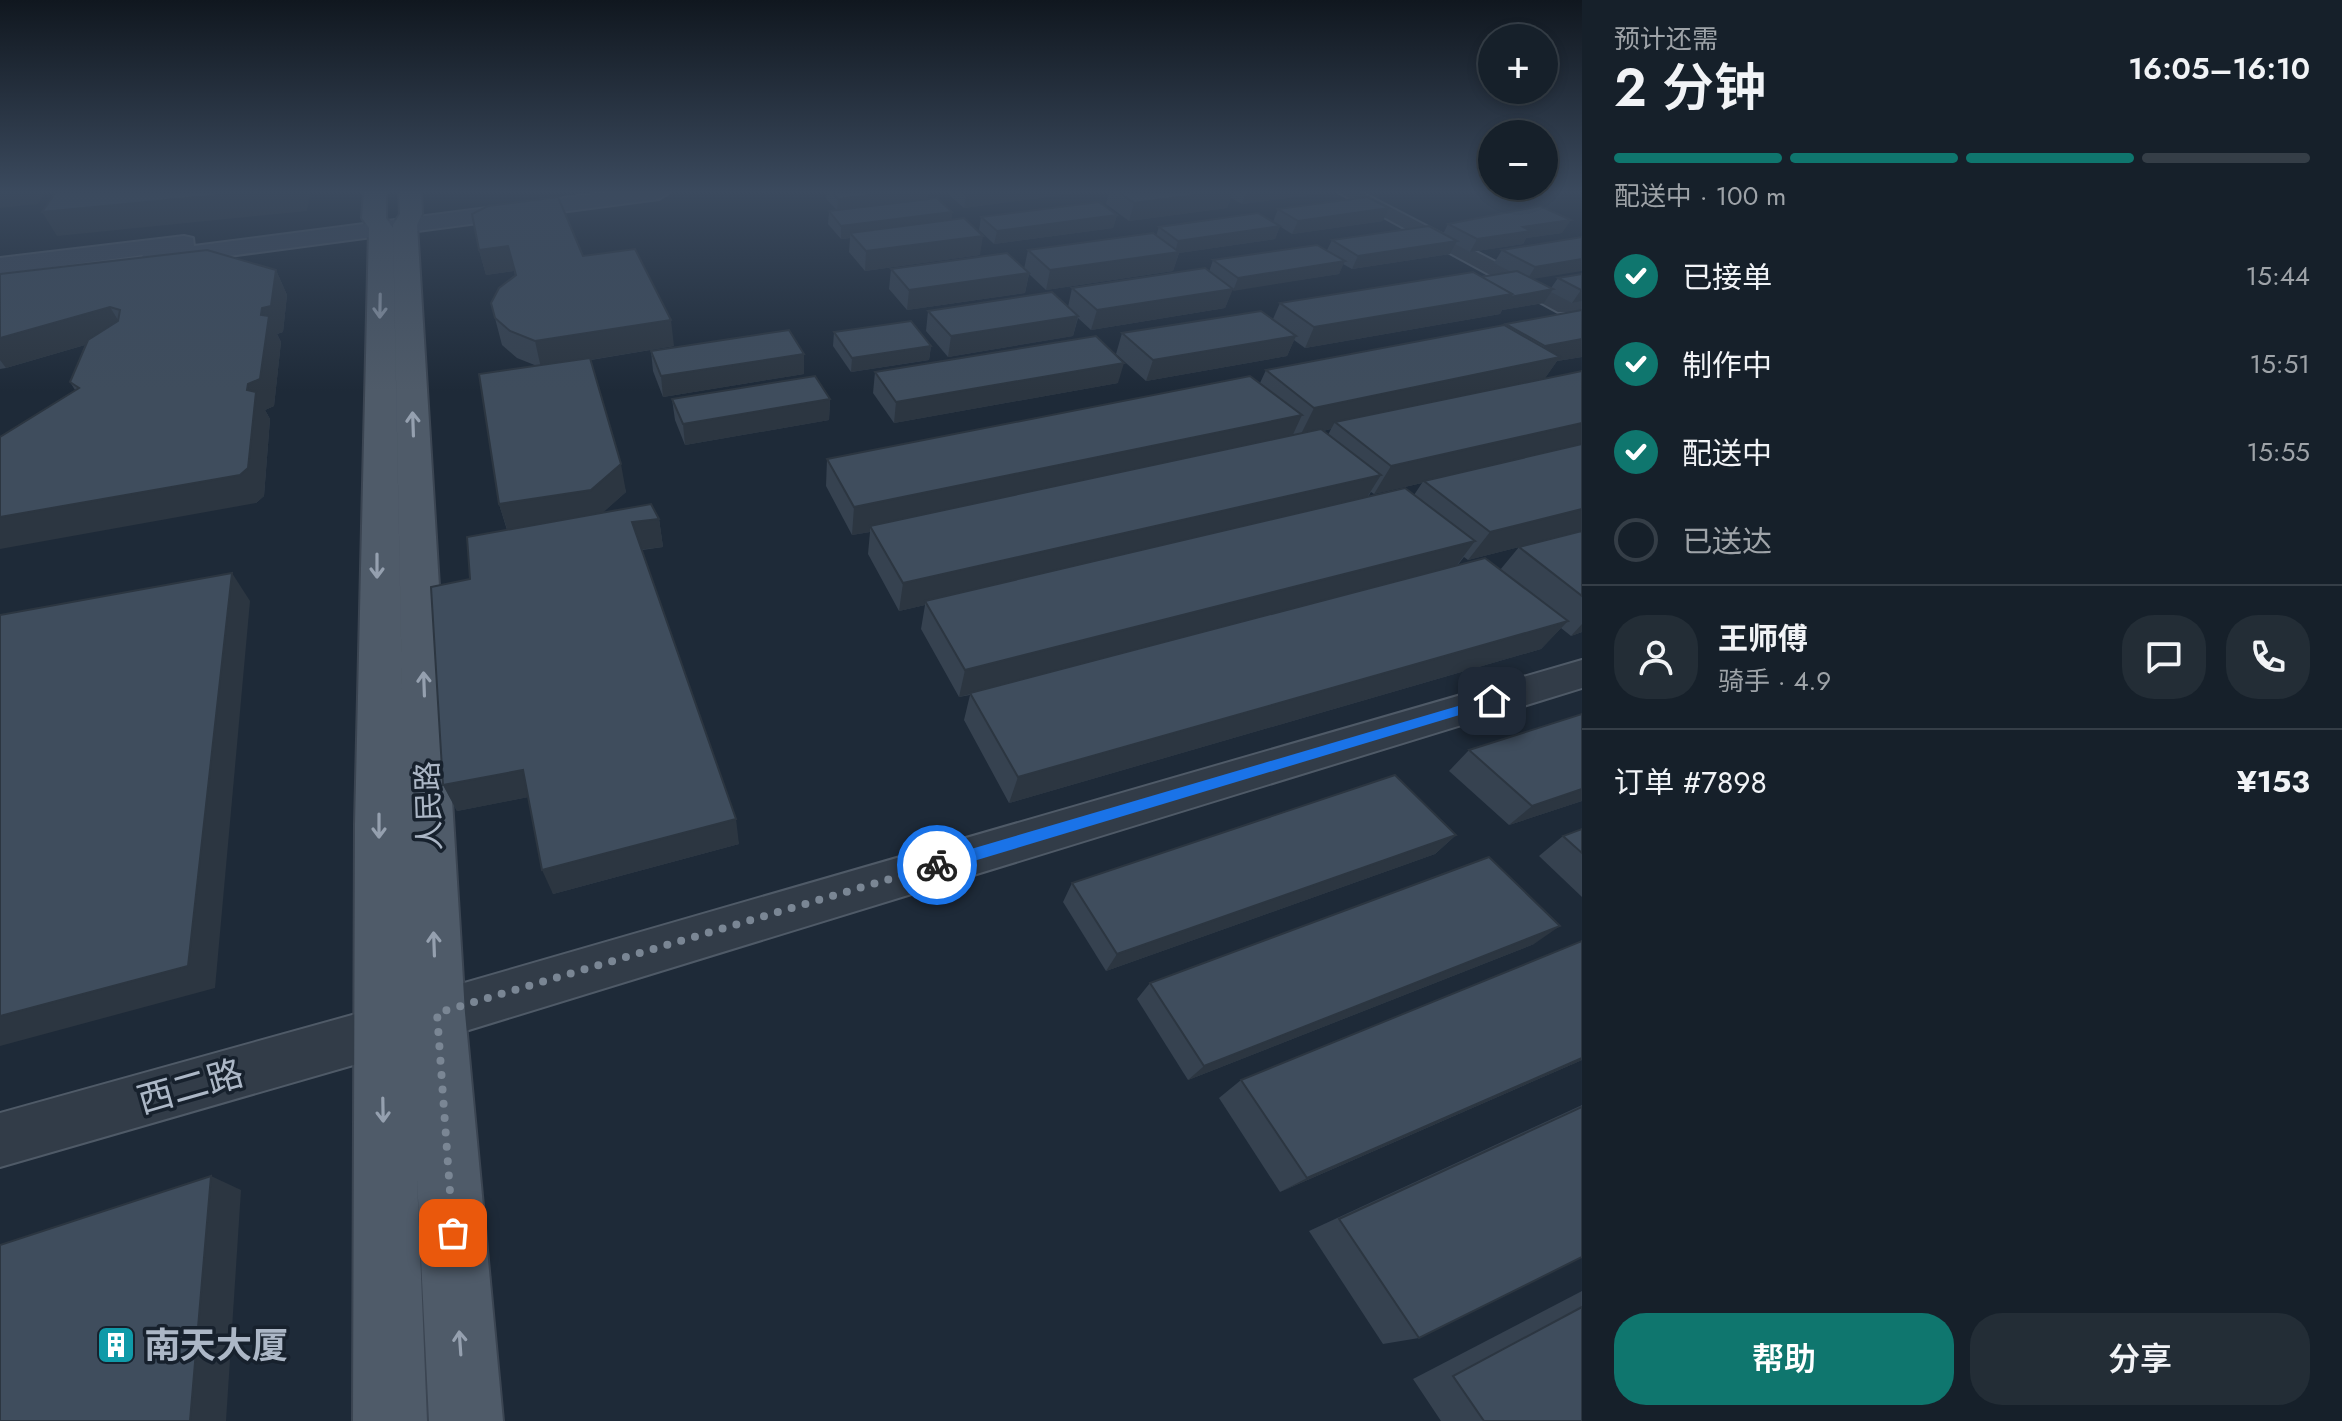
<!DOCTYPE html>
<html lang="zh">
<head>
<meta charset="utf-8">
<style>
  :root { --surface:#16202a; --page:#232d36; --text:#f1f3f6; --muted:#9ea3a8; --line:#353e47; --accent:#0f766e }
  body { margin:0; font-family:Jost,"Noto Sans SC",sans-serif; background:var(--page); color:var(--text); height:100vh; display:flex; flex-direction:column; font-size:30px; white-space:nowrap }
  * { box-sizing:border-box; margin:0 }
  p { font-size:26px; color:var(--muted) }
  .icon { flex:none; width:44px; height:44px; fill:none; stroke:currentColor; stroke-width:2; stroke-linecap:round; stroke-linejoin:round }
  .map { position:relative; flex:1; overflow:hidden }
  .panel { display:flex; flex-direction:column; background:var(--surface); width:760px }
  .panel>* { flex:none }
  .fabs { position:absolute; left:1478px; top:24px; display:grid; gap:16px }
  .fabs a { display:grid; place-items:center; width:80px; height:80px; border-radius:50%; background:var(--surface); box-shadow:0 4px 12px #0003,0 0 0 2px var(--line); font-size:40px }
  .pin { position:absolute; display:grid; place-items:center; width:68px; height:68px; color:#fff; margin:-34px; border-radius:16px; box-shadow:0 4px 12px #0006 }
  .courier { position:absolute; display:grid; place-items:center; width:80px; height:80px; margin:-40px; border:6px solid #1a73e8; border-radius:50%; background:#fff; color:#222; box-shadow:0 2px 10px #0007 }
  .head em { font-style:normal; font-weight:600 }
  .head div { display:flex; flex-direction:column-reverse }
  .head { display:flex; align-items:center; justify-content:space-between; height:136px; padding:0 32px }
  h1 { font-size:52px; font-weight:600; line-height:60px }
  .bar { display:grid; grid-template-columns:repeat(4,1fr); gap:12px 8px; align-content:center; height:96px; padding:0 32px }
  .bar i { height:10px; border-radius:6px; background:var(--line) }
  .bar .on { background:var(--accent) }
  .bar p { grid-column:span 4 }
  .line { display:flex; align-items:center; gap:20px; padding:0 32px; border-top:2px solid var(--line) }
  .line div { flex:1 }
  .round { display:grid; place-items:center; flex:none; width:84px; height:84px; border-radius:32px; background:var(--page) }
  ol { padding:0 32px; list-style:none }
  li { display:flex; align-items:center; gap:24px; height:88px }
  li p { margin-inline-start:auto }
  li .icon { padding:8px; border-radius:50%; background:var(--accent); color:#fff; stroke-width:4 }
  li:last-child { color:var(--muted) }
  li i { width:44px; height:44px; border:4px solid var(--line); border-radius:50% }
  .cta { display:flex; gap:16px; margin-top:auto; padding:16px 32px }
  .cta a { flex:1; height:92px; border-radius:32px; background:var(--accent); color:#fff; font-size:32px; font-weight:600; line-height:92px; text-align:center }
  .cta a+a { background:var(--page); color:var(--text) }
  main { display:flex; flex:1; min-height:0 }
  .map>svg:first-child { display:block }
</style>
</head>
<body>
<main>
<div class="map">
<svg width="1582" height="1421" viewBox="0 0 1582 1421">
  <rect width="100%" height="100%" fill="#1e2a38"/>
  <g fill="none" stroke-linecap="round" stroke-linejoin="round">
    <g stroke="#4f5a67" stroke-width="4">
      <g id="street">
        <path d="M1338,192H1361L1569,300L1582,298V312H1558Z"/>
        <path d="M1582,660V688L381,1057L0,1167V1113L381,1007Z"/>
      </g>
    </g>
    <g stroke="#4f5a67" stroke-width="4">
      <path id="secondary" d="M610,192H670L659,199L153,266L144,264L141,259L143,255L0,274V258L184,236L193,238L194,246Z"/>
    </g>
    <g stroke="#3b4552" stroke-width="4">
      <path id="primary" d="M364,192H386V218L393,228L406,895L393,225L400,214L399,192H421L422,214L417,225L465,1013L503,1421H429L417,1178L427,1421H353L355,824L369,228L362,218Z"/>
    </g>
    <use href="#street" fill="#323c48" fill-rule="evenodd"/>
    <use href="#secondary" fill="#3f4b5c" fill-rule="evenodd"/>
    <use href="#primary" fill="#4f5b69" fill-rule="evenodd"/>
  </g>
  <g fill="#364250" fill-rule="evenodd">
    <path d="M827,192H928L927,199L952,212L951,220L980,255L865,271L849,252L850,238L841,239L828,224L829,211L837,210L826,199Z"/>
    <path d="M948,192H1070V194L964,208L948,194Z"/>
    <path d="M1109,192H1332L1242,204L1231,198L1227,208L1129,221L1106,204Z"/>
    <path d="M1278,209L1383,221L1292,234L1273,222Z"/>
    <path d="M1117,215L1113,228L994,244L979,230L981,217Z"/>
    <path d="M1448,224L1562,233L1526,238L1523,244L1470,252L1455,244L1450,254L1352,269L1343,264L1339,274L1232,290L1225,308L1091,330L1078,318L1073,336L948,357L926,331L928,311L1068,307L1072,288L1209,272L1213,260L1327,250L1332,240L1443,234Z"/>
    <path d="M1280,226L1275,239L1179,253L1173,271L1046,290L1029,274L1025,293L907,310L889,289L891,269H1024L1028,250L1156,236L1159,227Z"/>
    <path d="M1582,237L1533,279L1551,288L1558,278L1582,274V301L1572,303L1551,292L1544,303L1502,310L1500,314L1305,348L1294,340L1287,356L1146,381L1116,354L1122,333L1273,319L1280,303L1511,272L1494,263L1502,250Z"/>
    <path d="M479,250L583,256L674,346L591,360L626,492L603,512L659,519L663,547L642,550L739,844L553,894L528,797L457,811L443,785L470,579L507,530L499,504L537,366L517,358L502,345L491,303L515,276L514,271L486,275Z"/>
    <path d="M276,270L287,295L283,332L277,334L281,342L274,406L265,410L270,419L264,496L256,503L75,390L70,382L85,345L6,368L0,369V274Z"/>
    <path d="M1582,310V357L1557,361L1545,378L1582,531L1468,560L1464,557L1457,566L1500,570L1519,547L1582,531V632L1571,636L1561,628L1541,649L1009,803L964,720L970,695L959,697L921,629L925,605L899,611L868,554L870,532L852,535L826,486L827,459L1260,383L1266,370L1505,325L1506,324ZM1331,429L1328,435L1323,431ZM1422,483L1414,495L1368,497L1371,492L1374,494Z"/>
    <path d="M834,332L931,346L929,360L851,372L833,346Z"/>
    <path d="M651,351L804,374L663,397L653,371Z"/>
    <path d="M875,372L1118,383L894,423L873,393Z"/>
    <path d="M672,399H830L829,420L685,445L675,420Z"/>
    <path d="M1582,714V801L1509,825L1449,771L1469,750Z"/>
    <path d="M1582,829V897L1539,856L1563,836Z"/>
    <path d="M1456,835L1435,854L1106,971L1063,902L1072,883Z"/>
    <path d="M1534,944L1188,1080L1137,999L1150,983Z"/>
    <path d="M1582,1060L1280,1192L1219,1098L1241,1080Z"/>
    <path d="M1582,1105V1257L1419,1338L1383,1344L1309,1231Z"/>
    <path d="M1582,1291V1421H1441L1413,1379Z"/>
  </g>
  <g fill="#2c3641">
    <path d="M0,192H42L44,194L38,204L0,208Z"/>
    <path d="M250,192H311L307,211L57,236L42,212Z"/>
    <path d="M894,192H928L927,200L837,211L838,199Z"/>
    <path d="M995,192H1070V194L964,208L966,195Z"/>
    <path d="M1217,192H1233L1227,208L1129,221L1134,203Z"/>
    <path d="M1246,192H1332L1242,204Z"/>
    <path d="M1389,208L1383,221L1292,234L1298,221Z"/>
    <path d="M952,212L951,225L850,233V238L841,239V226Z"/>
    <path d="M1117,215L1113,228L994,244L997,231Z"/>
    <path d="M1571,220L1562,233L1526,238L1523,244L1470,252L1477,239L1523,227Z"/>
    <path d="M1280,226L1275,239L1179,253L1173,271L1046,290L1050,270L1175,252L1178,241Z"/>
    <path d="M983,236L980,255L865,271L866,251Z"/>
    <path d="M1457,241L1450,254L1352,269L1358,256Z"/>
    <path d="M508,246L514,271L486,275L479,250Z"/>
    <path d="M1582,259V271L1527,280L1535,267Z"/>
    <path d="M1345,261L1339,274L1233,291L1238,278Z"/>
    <path d="M276,270L287,295L283,332L277,334L281,342L274,406L265,410L270,419L264,496L256,503L0,549V517L247,390L262,308Z"/>
    <path d="M1029,273L1025,293L907,310L909,290Z"/>
    <path d="M1233,289L1225,308L1091,330L1097,310Z"/>
    <path d="M1553,289L1544,303L1502,310L1500,314L1305,348L1314,327L1512,294Z"/>
    <path d="M1582,289V301L1572,303L1581,290Z"/>
    <path d="M110,307L126,333L6,368L0,360V338Z"/>
    <path d="M1078,316L1073,336L948,357L951,336Z"/>
    <path d="M671,320L674,346L541,368L535,341Z"/>
    <path d="M1296,336L1287,356L1146,381L1153,360Z"/>
    <path d="M1582,339V357L1557,361L1541,384L1335,422L1331,429L1300,436L1314,408L1533,363L1545,346Z"/>
    <path d="M931,346L929,360L851,372L852,358Z"/>
    <path d="M804,354V374L663,397L661,376Z"/>
    <path d="M1124,363L1118,383L894,423L896,402Z"/>
    <path d="M830,399L829,420L685,445L683,424Z"/>
    <path d="M1302,415L1289,443L870,526V532L852,535L854,507Z"/>
    <path d="M1582,423V445L1424,481L1422,483L1374,494L1391,466Z"/>
    <path d="M621,464L626,492L597,518L508,532L499,504Z"/>
    <path d="M1381,475L1364,502L925,601V605L899,611L903,583Z"/>
    <path d="M1582,509V531L1468,560L1490,532Z"/>
    <path d="M659,519L663,547L637,550L632,522Z"/>
    <path d="M1475,541L1454,569L959,697L965,670Z"/>
    <path d="M232,573L250,601L215,988L0,1046V1016Z"/>
    <path d="M1568,621L1541,649L1009,803L1018,777Z"/>
    <path d="M1582,624V632L1571,636Z"/>
    <path d="M523,770L534,796L457,811L443,785Z"/>
    <path d="M1582,789V801L1509,825L1532,806Z"/>
    <path d="M736,819L739,844L553,894L542,870Z"/>
    <path d="M1456,835L1435,854L1106,971L1117,954Z"/>
    <path d="M1560,926L1534,944L1188,1080L1204,1066Z"/>
    <path d="M1582,1058V1060L1280,1192L1307,1178Z"/>
    <path d="M211,1176L241,1190L226,1421H190Z"/>
  </g>
  <g fill="#3f4d5d" stroke="#2c3641" stroke-width="2">
    <path d="M56,192H250L42,212Z"/>
    <path d="M832,192H894L838,199Z"/>
    <path d="M962,192H995L966,195Z"/>
    <path d="M1119,192H1217L1134,203Z"/>
    <path d="M558,197L583,256L635,249L671,320L535,341L510,331L495,318L491,303L499,288L516,275L508,246L479,250L472,214L488,206Z"/>
    <path d="M1367,197L1389,208L1298,221L1278,209Z"/>
    <path d="M937,198L952,212L841,226L829,211Z"/>
    <path d="M1099,202L1117,215L997,231L981,217Z"/>
    <path d="M1540,206L1571,220L1523,227L1531,231L1477,239L1448,224Z"/>
    <path d="M1258,213L1280,226L1178,241L1159,227Z"/>
    <path d="M964,218L983,236L866,251L850,233Z"/>
    <path d="M1429,226L1457,241L1358,256L1332,240Z"/>
    <path d="M1153,233L1179,252L1050,270L1028,250Z"/>
    <path d="M1582,237V259L1535,267L1502,250Z"/>
    <path d="M1317,245L1345,261L1238,278L1213,260Z"/>
    <path d="M207,250L276,270L271,306L262,308L261,315L269,316L260,379L248,384L247,390L256,392L248,468L240,475L0,517V437L79,388L70,382L88,340L118,321L120,310L110,307L0,338V274Z"/>
    <path d="M1007,253L1029,273L909,290L891,269Z"/>
    <path d="M1205,268L1233,289L1097,310L1072,288Z"/>
    <path d="M1517,271L1553,289L1510,297L1512,294L1481,277Z"/>
    <path d="M1473,272L1512,294L1314,327L1280,303Z"/>
    <path d="M1582,274V289L1581,290L1558,278Z"/>
    <path d="M1052,292L1078,316L951,336L928,311Z"/>
    <path d="M1582,310V339L1545,346L1506,324Z"/>
    <path d="M1261,311L1296,336L1153,360L1122,333Z"/>
    <path d="M911,321L931,346L852,358L834,332Z"/>
    <path d="M1504,325L1560,357L1314,408L1266,370Z"/>
    <path d="M789,330L804,354L661,376L651,351Z"/>
    <path d="M1096,336L1124,363L896,402L875,372Z"/>
    <path d="M590,358L621,464L591,490L499,504L479,374Z"/>
    <path d="M1582,371V423L1391,466L1335,422Z"/>
    <path d="M815,376L830,399L683,424L672,399Z"/>
    <path d="M1250,376L1302,415L854,507L827,459Z"/>
    <path d="M1321,429L1381,475L903,583L870,526Z"/>
    <path d="M1582,444V509L1490,532L1424,481Z"/>
    <path d="M1405,488L1475,541L965,670L925,601Z"/>
    <path d="M651,504L659,519L632,522L736,819L542,870L523,770L443,785L431,587L470,579L467,537Z"/>
    <path d="M1582,531V596L1519,547Z"/>
    <path d="M1485,558L1568,621L1018,777L970,693Z"/>
    <path d="M232,573L188,966L0,1016V615Z"/>
    <path d="M1582,714V789L1532,806L1469,750Z"/>
    <path d="M1395,775L1456,835L1117,954L1072,883Z"/>
    <path d="M1582,829V853L1563,836Z"/>
    <path d="M1489,857L1560,926L1204,1066L1150,983Z"/>
    <path d="M1582,941V1058L1307,1178L1241,1080Z"/>
    <path d="M1582,1107V1257L1419,1338L1339,1219Z"/>
    <path d="M211,1176L190,1421H0V1245Z"/>
    <path d="M1582,1307V1421H1484L1453,1376Z"/>
  </g>
  <defs><path id="oneway-shaft" d="M-6 0H5M1.5-3L5.5 0L1.5 3" fill="none" stroke-width="1.6" stroke-linecap="round" stroke-linejoin="round" transform="scale(2)"/></defs>
  <g stroke="#95a0af">
    <use href="#oneway-shaft" transform="translate(380 306) rotate(91)"/>
    <use href="#oneway-shaft" transform="translate(413 424) rotate(-92)"/>
    <use href="#oneway-shaft" transform="translate(377 566) rotate(90)"/>
    <use href="#oneway-shaft" transform="translate(424 684) rotate(-92)"/>
    <use href="#oneway-shaft" transform="translate(379 826) rotate(90)"/>
    <use href="#oneway-shaft" transform="translate(434 944) rotate(-92)"/>
    <use href="#oneway-shaft" transform="translate(383 1110) rotate(89)"/>
    <use href="#oneway-shaft" transform="translate(460 1343) rotate(-94)"/>
  </g>
  <linearGradient id="sky" x2="0" y2="1"><stop stop-color="#10171f"/><stop offset="0.49" stop-color="#3b4a5e"/><stop offset="1" stop-color="#3b4a5e" stop-opacity="0"/></linearGradient>
  <rect width="1582" height="391" fill="url(#sky)"/>
  <path fill="#1a73e8" d="M1492,696L1496,697V704L937,872L929,865L937,859Z"/>
  <g fill="none" stroke-linecap="round" stroke-linejoin="round">
    <path stroke="#7a8694" stroke-width="8" stroke-dasharray="0 14.4" d="M453,1233L437,1013L937,865"/>
  </g>
  <defs>
    <g id="building-square" transform="scale(2)"><rect x="-9" y="-9" width="18" height="18" rx="4" fill="#0f9aa8" stroke="#17212d"/><path d="M-4-6H4V6H1V3H-1V6H-4ZM-2.5-4.3h1.7v1.8h-1.7ZM.8-4.3h1.7v1.8H.8ZM-2.5-1h1.7V.8h-1.7ZM.8-1h1.7V.8H.8Z" fill="#fff"/></g>
  </defs>
  <g fill-rule="evenodd">
    <use href="#building-square" x="116" y="1345"/>
  </g>
  <g text-anchor="middle" stroke-width="7" stroke-linejoin="round" paint-order="stroke">
    <g font-size="30" fill="#acb7c6" stroke="#17212d">
      <text transform="translate(429 806) rotate(-92)" y="10">人民路</text>
    </g>
    <g font-size="36" fill="#acb7c6" stroke="#17212d">
      <text transform="translate(190 1086) rotate(-16)" y="13">西二路</text>
    </g>
    <g font-size="36" font-weight="bold" fill="#acb7c6" stroke="#17212d" text-anchor="start">
      <text x="144" y="1358">南天大厦</text>
    </g>
  </g>
</svg>
<div class="fabs">
<a>+</a>
<a>−</a>
</div>
<div class="pin" style="left:453px;top:1233px;background:#ea580c"><svg class="icon" aria-label="bag" viewBox="0 0 24 24"><path d="M5 8h14l-1 12H6zM9 8a3 3 0 0 1 6 0"/></svg></div>
<div class="pin" style="left:1492px;top:701px;background:#1f2937"><svg class="icon" aria-label="home" viewBox="0 0 24 24"><path d="M3 11l9-7 9 7M6 9v11h12V9"/></svg></div>
<div class="courier" style="left:937px;top:865px"><svg class="icon" aria-label="bike" viewBox="0 0 24 24"><circle cx="6" cy="16" r="4"/><circle cx="18" cy="16" r="4"/><path d="M6 16l4-8h5l3 8M10 8l3 8H6M13 5h3"/></svg></div>
</div>
<section class="panel">
<div class="head"><div><h1>2 分钟</h1><p>预计还需</p></div><em>16:05–16:10</em></div>
<div class="bar"><i class="on"></i><i class="on"></i><i class="on"></i><i></i><p>配送中 · 100 m</p></div>
<ol>
<li><svg class="icon" aria-label="check" viewBox="0 0 24 24"><path d="M5 12l5 5 9-10"/></svg>已接单<p>15:44</p></li>
<li><svg class="icon" aria-label="check" viewBox="0 0 24 24"><path d="M5 12l5 5 9-10"/></svg>制作中<p>15:51</p></li>
<li><svg class="icon" aria-label="check" viewBox="0 0 24 24"><path d="M5 12l5 5 9-10"/></svg>配送中<p>15:55</p></li>
<li><i></i>已送达</li>
</ol>
<div class="line" style="height:144px"><a class="round"><svg class="icon" aria-label="person" viewBox="0 0 24 24"><circle cx="12" cy="8" r="4"/><path d="M4 21q1-7 8-7t8 7"/></svg></a><div><b>王师傅</b><p>骑手 · 4.9</p></div><a class="round"><svg class="icon" aria-label="chat" viewBox="0 0 24 24"><path d="M4 5h16v11H9l-5 4z"/></svg></a><a class="round"><svg class="icon" aria-label="phone" viewBox="0 0 24 24"><path d="M5 4h4l2 5-3 2q2 4 5 5l2-3 5 2v4C11 20 4 13 5 4z"/></svg></a></div>
<div class="line" style="height:104px"><div>订单 #7898</div><b>¥153</b></div>
<div class="cta"><a>帮助</a><a>分享</a></div>
</section>
</main>
</body>
</html>
